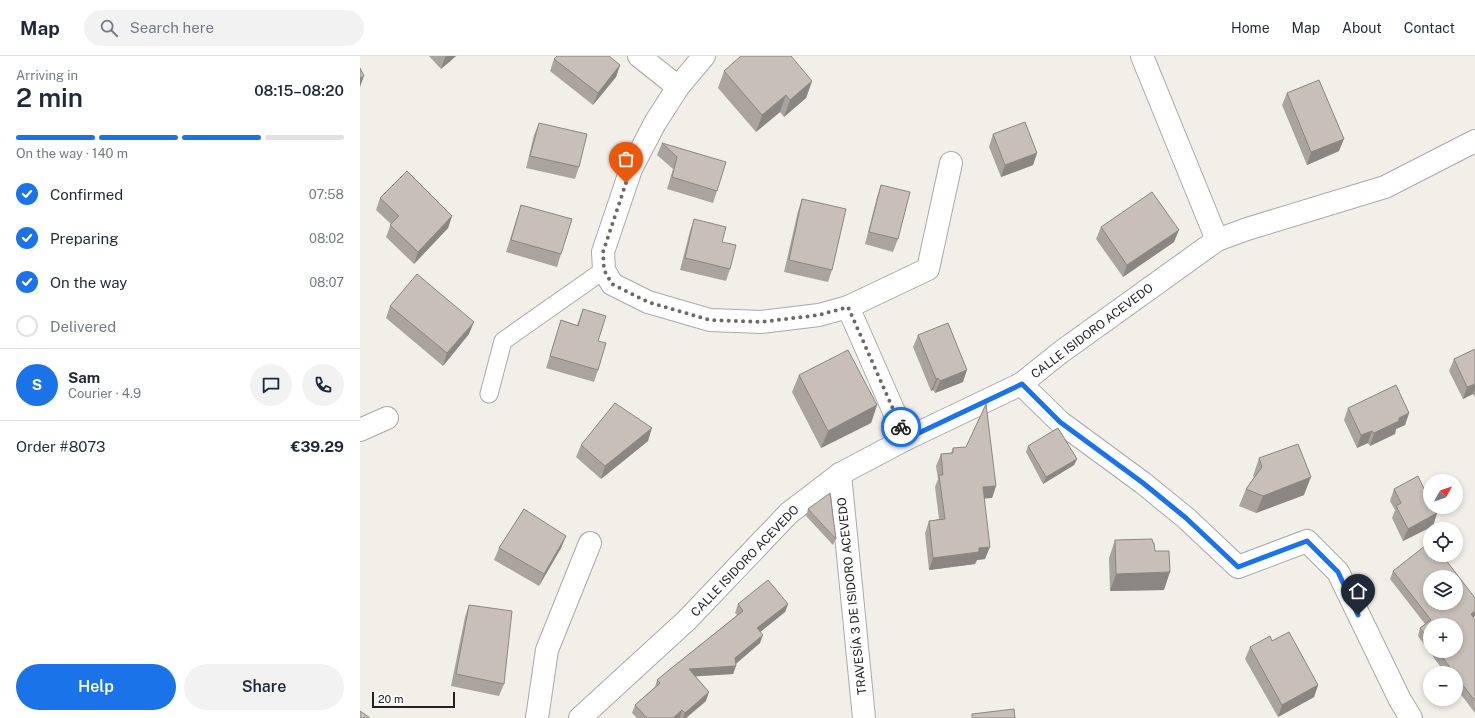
<!DOCTYPE html>
<html lang="en">
<head>
<meta charset="utf-8">
<style>
  :root { --surface:#fff; --page:#f2f2f3; --text:#1f2937; --muted:#747a83; --line:#e0e1e3; --accent:#1a73e8 }
  body { margin:0; font-family:"Public Sans",sans-serif; background:var(--page); color:var(--text); height:100vh; display:flex; flex-direction:column; font-size:15px; white-space:nowrap }
  * { box-sizing:border-box; margin:0 }
  p { font-size:13px; color:var(--muted) }
  .icon { flex:none; width:22px; height:22px; fill:none; stroke:currentColor; stroke-width:2; stroke-linecap:round; stroke-linejoin:round }
  .map { position:relative; flex:1; overflow:hidden }
  .panel { display:flex; flex-direction:column; background:var(--surface); width:360px }
  .panel>* { flex:none }
  .needle { width:26px; rotate:50deg }
  .fabs { position:absolute; left:1063px; top:418px; display:grid; gap:8px }
  .fabs a { display:grid; place-items:center; width:40px; height:40px; border-radius:50%; background:var(--surface); box-shadow:0 2px 6px #0003; font-size:20px }
  .scale { position:absolute; left:12px; bottom:10px; width:83px; box-sizing:border-box; padding-left:4px; border:2px solid #222; border-top:0; font-size:11px; line-height:14px; white-space:nowrap; color:#222; -webkit-text-stroke:3px #fff; paint-order:stroke }
  .pin { position:absolute; display:grid; place-items:center; width:34px; height:34px; color:#fff; margin:-41px -17px; border-radius:50% 50% 50% 0; rotate:-45deg; box-shadow:0 0 4px #0007 }
  .pin .icon { rotate:45deg }
  .courier { position:absolute; display:grid; place-items:center; width:40px; height:40px; margin:-20px; border:3px solid #1a73e8; border-radius:50%; background:#fff; color:#222; box-shadow:0 1px 5px #0007 }
  .head em { font-style:normal; font-weight:600 }
  .head div { display:flex; flex-direction:column-reverse }
  .head { display:flex; align-items:center; justify-content:space-between; height:68px; padding:0 16px }
  h1 { font-size:26px; font-weight:600; line-height:30px }
  .bar { display:grid; grid-template-columns:repeat(4,1fr); gap:6px 4px; align-content:center; height:48px; padding:0 16px }
  .bar i { height:5px; border-radius:3px; background:var(--line) }
  .bar .selected { background:var(--accent) }
  .bar p { grid-column:span 4 }
  .line { display:flex; align-items:center; gap:10px; padding:0 16px; border-top:1px solid var(--line) }
  .line div { flex:1 }
  .round { display:grid; place-items:center; flex:none; width:42px; height:42px; border-radius:21px; background:var(--page) }
  ol { padding:0 16px; list-style:none }
  li { display:flex; align-items:center; gap:12px; height:44px }
  li p { margin-inline-start:auto }
  li .icon { padding:4px; border-radius:50%; background:var(--accent); color:#fff; stroke-width:4 }
  li:last-child { color:var(--muted) }
  li i { width:22px; height:22px; border:2px solid var(--line); border-radius:50% }
  .cta { display:flex; gap:8px; margin-top:auto; padding:8px 16px }
  .cta a { flex:1; height:46px; border-radius:24px; background:var(--accent); color:#fff; font-size:16px; font-weight:600; line-height:46px; text-align:center }
  .cta a+a { background:var(--page); color:var(--text) }
  header { display:flex; align-items:center; gap:24px; box-sizing:border-box; height:56px; padding:0 20px; background:var(--surface); border-bottom:1px solid var(--line) }
  header strong { font-size:19px }
  nav { display:flex; gap:22px; margin-inline-start:auto; font-size:14px }
  .search { width:280px; height:36px; background:var(--page); display:flex; align-items:center; gap:10px; box-sizing:border-box; padding:0 14px; border-radius:22px; color:var(--muted); font-size:15px }
  main { display:flex; flex:1; min-height:0 }
  .map>svg:first-child { display:block }
</style>
</head>
<body>
<header>
<strong>Map</strong>
<div class="search"><svg class="icon" aria-label="search" viewBox="0 0 24 24"><circle cx="10" cy="10" r="6"/><path d="M15 15l6 6"/></svg>Search here</div>
<nav><a>Home</a><a>Map</a><a>About</a><a>Contact</a></nav>
</header>
<main>
<section class="panel">
<div class="head"><div><h1>2 min</h1><p>Arriving in</p></div><em>08:15–08:20</em></div>
<div class="bar"><i class="selected"></i><i class="selected"></i><i class="selected"></i><i></i><p>On the way · 140 m</p></div>
<ol>
<li><svg class="icon" aria-label="check" viewBox="0 0 24 24"><path d="M5 12l5 5 9-10"/></svg>Confirmed<p>07:58</p></li>
<li><svg class="icon" aria-label="check" viewBox="0 0 24 24"><path d="M5 12l5 5 9-10"/></svg>Preparing<p>08:02</p></li>
<li><svg class="icon" aria-label="check" viewBox="0 0 24 24"><path d="M5 12l5 5 9-10"/></svg>On the way<p>08:07</p></li>
<li><i></i>Delivered</li>
</ol>
<div class="line" style="height:72px"><b class="round" style="background:var(--accent);color:#fff">S</b><div><b>Sam</b><p>Courier · 4.9</p></div><a class="round"><svg class="icon" aria-label="chat" viewBox="0 0 24 24"><path d="M4 5h16v11H9l-5 4z"/></svg></a><a class="round"><svg class="icon" aria-label="phone" viewBox="0 0 24 24"><path d="M5 4h4l2 5-3 2q2 4 5 5l2-3 5 2v4C11 20 4 13 5 4z"/></svg></a></div>
<div class="line" style="height:52px"><div>Order #8073</div><b>€39.29</b></div>
<div class="cta"><a>Help</a><a>Share</a></div>
</section>
<div class="map">
<svg width="1115" height="662" viewBox="0 0 1115 662">
  <rect width="100%" height="100%" fill="#f2efe9"/>
  <g fill="none" stroke-linecap="round" stroke-linejoin="round">
    <g stroke="#a9a9a9" stroke-width="19">
      <path id="service" d="M129,338L143,285L244,214"/>
    </g>
    <g stroke="#a9a9a9" stroke-width="24">
      <g id="minor">
        <path d="M279,0L318,31"/>
        <path d="M344,0L318,31L295,67L271,113L243,196L244,214L252,228L288,246L350,264L401,266L459,259L488,251L546,383"/>
        <path d="M782,0L857,184"/>
        <path d="M488,251L568,213L591,107"/>
        <path d="M661,328L700,366L783,427L826,462L878,511L947,485L978,516L1040,644L1051,662"/>
        <path d="M0,374L27,362"/>
        <path d="M480,418L504,662"/>
        <path d="M177,662L187,594L230,487"/>
        <path d="M220,662L327,564L429,457L480,418L546,383L661,328L701,296L857,184L887,173L1025,131L1115,85"/>
      </g>
    </g>
    <use href="#service" stroke="#fff" stroke-width="17"/>
    <use href="#minor" stroke="#fff" stroke-width="22"/>
  </g>
  <g fill="#aba49e" fill-rule="evenodd">
    <path d="M69,0H96L81,13Z"/>
    <path d="M194,3L260,9L256,21L233,49L190,15Z"/>
    <path d="M364,15L452,25L446,42L424,61L420,56L396,76L358,32Z"/>
    <path d="M927,37L979,95L947,109L922,49Z"/>
    <path d="M179,67L219,111L215,123L166,112L174,79Z"/>
    <path d="M633,78L677,97L673,109L641,121L629,91Z"/>
    <path d="M302,87L357,135L353,147L307,133L313,113L297,99Z"/>
    <path d="M521,129L538,183L533,196L505,188L517,141Z"/>
    <path d="M20,142L92,160L88,172L54,208L26,181L31,168L16,154Z"/>
    <path d="M442,143L472,214L468,226L424,216L438,155Z"/>
    <path d="M161,149L201,198L197,211L146,196L157,161Z"/>
    <path d="M334,163L362,186L370,213L366,225L320,214L330,175Z"/>
    <path d="M741,171L814,186L763,221L736,183Z"/>
    <path d="M30,250L109,278L83,310L26,262Z"/>
    <path d="M223,253L238,285V314L234,326L186,312L197,277L201,264L217,269Z"/>
    <path d="M558,279L603,326L575,337L573,334L571,335L553,291Z"/>
    <path d="M1115,293V341L1113,338L1103,343L1089,315L1094,303Z"/>
    <path d="M439,319L517,349L511,367L461,392L432,336Z"/>
    <path d="M988,352L1049,357L1045,369L1036,373L1035,378L1010,390L1008,387L997,392L984,364Z"/>
    <path d="M288,385L241,423L216,401L221,389Z"/>
    <path d="M668,390L717,403L714,409L683,428L666,396Z"/>
    <path d="M593,392L636,430L632,442H625V503L617,504L615,508L569,514L565,477L569,465L579,463L575,431L578,423L576,410L581,398L591,397Z"/>
    <path d="M899,402L944,439L896,457L879,450L886,433L894,422L893,420Z"/>
    <path d="M1034,433L1066,437L1070,451L1077,457L1073,470L1043,485L1032,462L1035,454L1030,445Z"/>
    <path d="M448,453L476,483L473,489L446,460Z"/>
    <path d="M206,480L201,492L179,530L134,504L139,492Z"/>
    <path d="M755,484L795,495L804,534L750,535L749,502Z"/>
    <path d="M1033,515L1115,542V560L1113,562L1115,564V657L1096,632V617H1085L1058,580L1060,572L1065,568L1030,523ZM1070,569L1096,595H1070Z"/>
    <path d="M378,548H428L425,556L400,576V587L376,608L373,618L336,620L346,645L326,662H277L272,657L275,649L295,631L297,624L377,559L375,557Z"/>
    <path d="M109,549L144,628L139,640L91,630L105,561Z"/>
    <path d="M912,585L958,629L954,641L918,661L885,603L890,591Z"/>
  </g>
  <g fill="#8b8681">
    <path d="M87,0H96L81,13L85,1Z"/>
    <path d="M260,9L256,21L233,49L238,37Z"/>
    <path d="M4,20L0,31V22Z"/>
    <path d="M452,25L446,42L424,61L430,44Z"/>
    <path d="M426,39L420,56L396,76L402,59Z"/>
    <path d="M984,83L979,95L947,109L951,96Z"/>
    <path d="M677,97L673,109L641,121L645,109Z"/>
    <path d="M92,160L88,172L54,208L58,196Z"/>
    <path d="M819,174L814,186L763,221L767,209Z"/>
    <path d="M114,266L109,278L83,310L87,297Z"/>
    <path d="M607,314L603,326L575,337L580,325Z"/>
    <path d="M578,322L573,334L571,335L576,323Z"/>
    <path d="M1115,328V334L1113,338L1103,343L1107,331Z"/>
    <path d="M517,349L511,367L461,392L468,375Z"/>
    <path d="M1049,357L1045,369L1036,373L1035,378L1010,390L1014,377L1039,362Z"/>
    <path d="M292,372L288,385L241,423L245,410Z"/>
    <path d="M1012,375L1008,387L997,392L1001,379Z"/>
    <path d="M717,403L714,409L683,428L686,421Z"/>
    <path d="M951,421L944,439L896,457L903,440Z"/>
    <path d="M636,430L632,442L619,443L623,431Z"/>
    <path d="M1077,457L1073,470L1043,485L1048,473Z"/>
    <path d="M206,480L201,492L179,530L184,518Z"/>
    <path d="M630,491L625,503L617,504L615,508L569,514L573,502L619,492Z"/>
    <path d="M810,516L804,534L750,535L756,518Z"/>
    <path d="M428,548L425,556L394,581L397,572Z"/>
    <path d="M1115,555V560L1108,566L1111,558Z"/>
    <path d="M403,579L400,587L373,610H376L373,618L326,621L329,613L375,602Z"/>
    <path d="M958,629L954,641L918,661L922,649Z"/>
    <path d="M349,636L346,645L326,662H323L325,657Z"/>
    <path d="M322,654L320,662H313Z"/>
  </g>
  <g fill="#c7bfb8" stroke="#8b8681" fill-rule="evenodd">
    <path d="M197,0H249L260,9L238,37L194,3Z"/>
    <path d="M381,0H431L452,25L430,44L426,39L402,59L364,15Z"/>
    <path d="M0,12L4,20L0,22Z"/>
    <path d="M959,24L984,83L951,96L927,37Z"/>
    <path d="M665,66L677,97L645,109L633,78Z"/>
    <path d="M179,67L227,78L219,111L170,100Z"/>
    <path d="M302,87L366,106L357,135L312,121L317,101Z"/>
    <path d="M47,115L92,160L58,196L30,169L39,160L20,142Z"/>
    <path d="M521,129L550,136L538,183L509,176Z"/>
    <path d="M792,136L819,174L767,209L741,171Z"/>
    <path d="M442,143L486,153L472,214L429,204Z"/>
    <path d="M161,149L212,163L201,198L151,184Z"/>
    <path d="M334,163L366,171L362,186L376,189L370,213L325,202Z"/>
    <path d="M57,218L114,266L87,297L30,250Z"/>
    <path d="M223,253L246,260L238,285L246,287L238,314L190,300L201,264L218,270Z"/>
    <path d="M588,267L607,314L580,325L578,322L576,323L558,279Z"/>
    <path d="M1115,293V328L1107,331L1094,303Z"/>
    <path d="M488,294L517,349L468,375L439,319Z"/>
    <path d="M1036,329L1049,357L1039,362V365L1014,377L1012,375L1001,379L988,352Z"/>
    <path d="M255,347L292,372L245,410L221,389Z"/>
    <path d="M626,348L636,430L623,431L630,491L619,492V496L573,502L569,465L585,463L579,419H583L581,398L593,397V392L606,391Z"/>
    <path d="M698,372L717,403L686,421L668,390Z"/>
    <path d="M938,388L951,421L903,440L886,433L902,411L899,402Z"/>
    <path d="M1058,420L1066,437L1070,439V451H1074L1077,457L1048,473L1036,450L1041,447L1034,433Z"/>
    <path d="M470,437L476,483L448,453Z"/>
    <path d="M164,453L206,480L184,518L139,492Z"/>
    <path d="M792,483L793,487H794L795,495H809L810,516L756,518L755,484Z"/>
    <path d="M1070,486V499H1082L1115,542V555L1111,558L1115,564V645L1096,620V617H1094L1078,595H1096V569H1070V585L1060,572L1071,564L1033,515ZM1070,521H1096V547H1070Z"/>
    <path d="M408,524L428,548L397,572L403,579L375,602L376,610L329,613L349,636L325,657L322,654L313,662H287L275,649L300,627L297,624L309,614L383,555L378,548Z"/>
    <path d="M109,549L152,555L144,628L96,618Z"/>
    <path d="M929,576L958,629L922,649L890,591L910,580L912,585Z"/>
    <path d="M654,653L655,662H612V658Z"/>
    <path d="M0,655L10,662H0Z"/>
  </g>
  <g fill="none" stroke-linecap="round" stroke-linejoin="round">
    <path stroke="#6b6a68" stroke-width="4" stroke-dasharray="0 7.2" d="M266,127L243,196L244,214L252,228L288,246L350,264L401,266L459,259L488,251L541,371"/>
    <path stroke="#1a73e8" stroke-width="5" d="M541,371L546,383L662,328L700,366L783,427L826,462L878,511L947,485L978,516L998,559"/>
  </g>
  <g text-anchor="middle" stroke-width="3" stroke-linejoin="round" paint-order="stroke">
    <g font-size="12" fill="#222" stroke="#fff">
      <text transform="translate(732 275) rotate(-37)" y="4">CALLE ISIDORO ACEVEDO</text>
      <text transform="translate(385 505) rotate(-46)" y="4">CALLE ISIDORO ACEVEDO</text>
      <text transform="translate(492 540) rotate(-96)" y="4">TRAVESÍA 3 DE ISIDORO ACEVEDO</text>
    </g>
  </g>
</svg>
<div class="fabs">
<a><svg class="needle" viewBox="-14 -14 28 28"><path d="M0-13l5 13h-10z" fill="#e53935"/><path d="M0 13l5-13h-10z" fill="#747a83"/></svg></a>
<a><svg class="icon" aria-label="locate" viewBox="0 0 24 24"><circle cx="12" cy="12" r="6"/><path d="M12 2v4M12 18v4M2 12h4M18 12h4"/></svg></a>
<a><svg class="icon" aria-label="layers" viewBox="0 0 24 24"><path d="M12 4l9 5-9 5-9-5zM3 14l9 5 9-5"/></svg></a>
<a>+</a>
<a>−</a>
</div>
<div class="scale">20 m</div>
<div class="pin" style="left:266px;top:127px;background:#ea580c"><svg class="icon" aria-label="bag" viewBox="0 0 24 24"><path d="M5 8h14l-1 12H6zM9 8a3 3 0 0 1 6 0"/></svg></div>
<div class="pin" style="left:998px;top:559px;background:#1f2937"><svg class="icon" aria-label="home" viewBox="0 0 24 24"><path d="M3 11l9-7 9 7M6 9v11h12V9"/></svg></div>
<div class="courier" style="left:541px;top:371px"><svg class="icon" aria-label="bike" viewBox="0 0 24 24"><circle cx="6" cy="16" r="4"/><circle cx="18" cy="16" r="4"/><path d="M6 16l4-8h5l3 8M10 8l3 8H6M13 5h3"/></svg></div>
</div>
</main>
</body>
</html>
